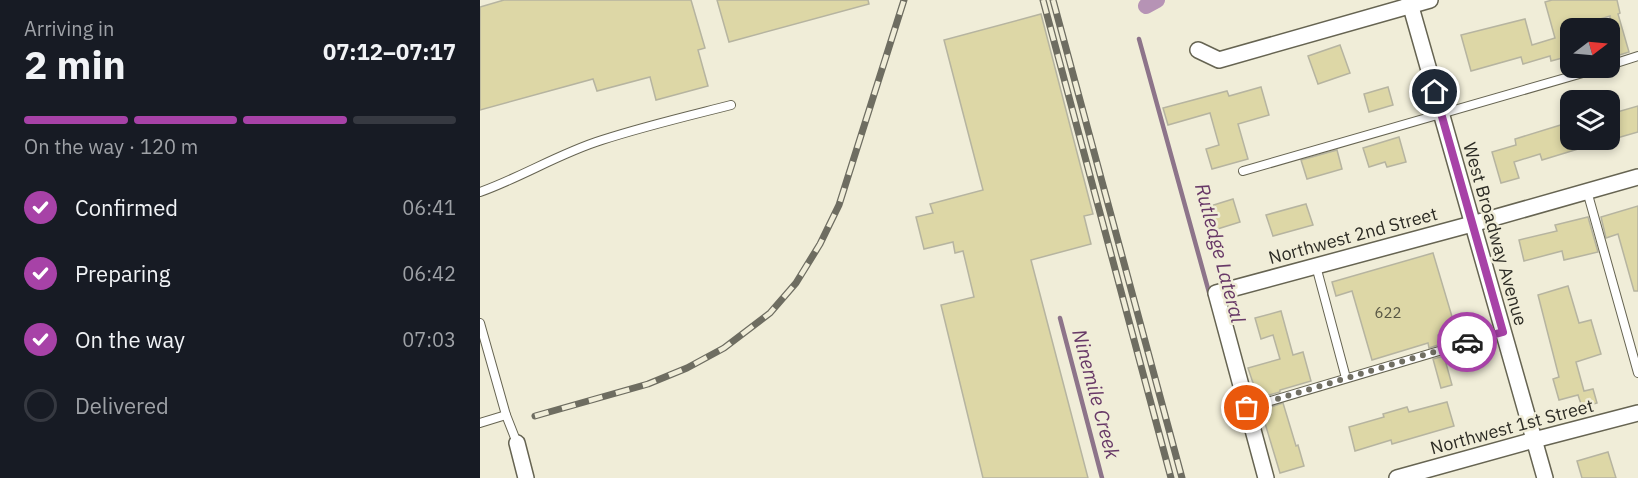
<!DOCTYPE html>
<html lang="en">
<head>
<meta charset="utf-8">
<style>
  :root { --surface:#171b24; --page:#242831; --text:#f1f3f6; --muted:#9ea1a6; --line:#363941; --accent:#a742a7 }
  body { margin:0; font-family:"IBM Plex Sans",sans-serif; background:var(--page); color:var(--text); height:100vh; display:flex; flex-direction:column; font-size:22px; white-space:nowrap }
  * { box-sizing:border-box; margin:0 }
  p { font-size:20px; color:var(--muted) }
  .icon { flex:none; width:33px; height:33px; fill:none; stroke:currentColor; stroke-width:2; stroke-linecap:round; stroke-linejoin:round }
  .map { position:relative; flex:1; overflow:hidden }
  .sheet { display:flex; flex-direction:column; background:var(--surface); width:480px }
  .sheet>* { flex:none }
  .needle { width:39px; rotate:74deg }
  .buttons { position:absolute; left:1080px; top:18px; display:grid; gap:12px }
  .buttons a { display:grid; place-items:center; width:60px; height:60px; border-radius:12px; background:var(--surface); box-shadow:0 3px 9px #0003; font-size:30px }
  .pin { position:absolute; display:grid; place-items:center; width:51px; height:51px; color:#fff; margin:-26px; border:3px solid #fff; border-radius:50%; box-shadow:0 2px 6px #0007 }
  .courier { position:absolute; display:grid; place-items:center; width:60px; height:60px; margin:-30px; border:4px solid #a742a7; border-radius:50%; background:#fff; color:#222; box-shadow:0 2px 8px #0007 }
  .overview em { font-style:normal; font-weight:800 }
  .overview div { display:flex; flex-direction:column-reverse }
  .overview { display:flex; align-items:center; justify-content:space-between; height:102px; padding:0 24px }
  h1 { font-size:39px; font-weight:800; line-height:45px }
  .bar { display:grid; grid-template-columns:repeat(4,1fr); gap:9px 6px; align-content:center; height:72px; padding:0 24px }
  .bar i { height:8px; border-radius:4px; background:var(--line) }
  .bar .on { background:var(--accent) }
  .bar p { grid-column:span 4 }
  ol { padding:0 24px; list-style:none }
  li { display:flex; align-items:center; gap:18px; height:66px }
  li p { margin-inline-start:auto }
  li .icon { padding:6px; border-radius:50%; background:var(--accent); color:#fff; stroke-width:4 }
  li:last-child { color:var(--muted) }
  li i { width:33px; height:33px; border:3px solid var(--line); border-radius:50% }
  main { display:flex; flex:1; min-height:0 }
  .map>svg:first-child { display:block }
</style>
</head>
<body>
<main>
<section class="sheet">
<div class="overview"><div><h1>2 min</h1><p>Arriving in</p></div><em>07:12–07:17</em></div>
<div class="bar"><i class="on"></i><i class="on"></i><i class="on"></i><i></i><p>On the way · 120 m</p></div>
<ol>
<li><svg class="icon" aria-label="check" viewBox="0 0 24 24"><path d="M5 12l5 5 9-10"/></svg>Confirmed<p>06:41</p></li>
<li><svg class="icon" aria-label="check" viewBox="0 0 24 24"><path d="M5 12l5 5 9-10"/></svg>Preparing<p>06:42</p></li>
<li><svg class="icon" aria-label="check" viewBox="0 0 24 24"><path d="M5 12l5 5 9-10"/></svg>On the way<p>07:03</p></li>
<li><i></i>Delivered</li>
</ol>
</section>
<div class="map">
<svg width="1158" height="478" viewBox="0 0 1158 478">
  <rect width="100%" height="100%" fill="#f0edd8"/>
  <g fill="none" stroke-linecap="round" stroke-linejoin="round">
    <g stroke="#8d748a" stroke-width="4.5">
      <path d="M659,39L730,296"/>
      <path d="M580,318L622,478"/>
    </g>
    <path stroke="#b693b5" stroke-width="16" d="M666,6L677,0"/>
  </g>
  <g fill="#ddd7a6" stroke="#b6b4a0" stroke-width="1.5">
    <path d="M24,0H211L225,48L218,50L228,86L176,100L170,77L117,91L113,79L0,110V7Z"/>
    <path d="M237,0H388L389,4L249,42Z"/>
    <path d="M1072,0H1137L1140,13L1138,14L1149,52L1130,58V16L1087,29L1090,41V56L1071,61L1070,56L1043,64L1041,57L991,71L981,35L1045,19L1052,45L1075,38L1065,2Z"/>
    <path d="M561,14L613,214L604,216L611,244L551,260L608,478H503L461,305L494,297L483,251L475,253L473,242L444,249L436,217L453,213L450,204L503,190L464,40Z"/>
    <path d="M860,45L870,73L838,84L828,56Z"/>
    <path d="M781,87L789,115L758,124L768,159L732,169L726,149L739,145L730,113L688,125L683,108L747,91L749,96Z"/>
    <path d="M908,87L913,105L889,112L884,94Z"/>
    <path d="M1158,106V132L1130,140V114Z"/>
    <path d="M1087,123L1090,140H1118V143L1062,160L1060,154L1034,162L1039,178L1021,183L1012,152L1036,145L1035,139Z"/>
    <path d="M919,137L926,162L907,167L905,162L889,167L883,148Z"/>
    <path d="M857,150L862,169L827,179L821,160Z"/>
    <path d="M753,199L760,222L731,231L724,208Z"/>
    <path d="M826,204L833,225L793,236L786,215Z"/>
    <path d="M1158,206V291H1154L1138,234L1126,238L1121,217Z"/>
    <path d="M1108,217L1118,252L1084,260L1082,251L1044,261L1039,240L1077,231L1075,225Z"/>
    <path d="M953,253L976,330L958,335L961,344L949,348L948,343L892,360L872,291L856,296L852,282Z"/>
    <path d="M1088,286L1099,323L1111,320L1121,354L1096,362L1104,391L1113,389L1117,403L1102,407L1098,395L1079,400L1073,379L1079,377L1058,295Z"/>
    <path d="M801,311L813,355L823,352L831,381L800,390V392L778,398L768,368L800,359L793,335L781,339L775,318Z"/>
    <path d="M964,356L972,385L961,388L953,359Z"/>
    <path d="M967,402L974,426L912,444L911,440L875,451L869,427L904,417L903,414L927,407L929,412Z"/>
    <path d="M803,403L816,446L818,445L824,466L800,473L781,410Z"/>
    <path d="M1128,452L1136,478H1102L1097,461Z"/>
  </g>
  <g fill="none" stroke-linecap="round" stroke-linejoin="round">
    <g stroke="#666452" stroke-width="10">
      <g id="service">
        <path d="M1130,65L1158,56"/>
        <path d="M763,171L1120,68"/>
        <path d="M1107,191L1158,373"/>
        <path d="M0,192C42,177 80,153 122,140C165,126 208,116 251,105"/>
        <path d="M836,266L866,378"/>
        <path d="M0,323L26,415L37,443"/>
        <path d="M767,408L1023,332"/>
        <path d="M0,423L26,415"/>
      </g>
    </g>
    <g stroke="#666452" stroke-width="18">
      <g id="minor">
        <path d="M929,0L1065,478"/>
        <path d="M718,50L739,60L950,0"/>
        <path d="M37,443L46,478"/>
        <path d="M786,478L736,293L992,224L1158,177"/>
        <path d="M917,478L1054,440L1158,413"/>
      </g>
    </g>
    <use href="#service" stroke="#fff" stroke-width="8"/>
    <use href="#minor" stroke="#fff" stroke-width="15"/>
    <g stroke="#6e6d61" stroke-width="7">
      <g id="rail">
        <path d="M563,0L691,478"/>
        <path d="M573,0L702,478"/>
        <path d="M55,416L168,384L207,368L244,348L290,313L316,283L340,244L359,205L424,0"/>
      </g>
    </g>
    <use href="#rail" stroke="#f0edd8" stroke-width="4.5" stroke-dasharray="14" stroke-linecap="butt"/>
  </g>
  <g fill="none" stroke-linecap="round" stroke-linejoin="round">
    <path stroke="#716f63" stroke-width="6" stroke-dasharray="0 10.8" d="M767,408L987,342"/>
    <path stroke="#a742a7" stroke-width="8" d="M955,92L1023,332L987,342"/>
  </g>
  <g text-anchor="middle" stroke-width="5" stroke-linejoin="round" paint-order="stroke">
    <g font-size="15" fill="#585644">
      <text x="908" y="318">622</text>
    </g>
    <g font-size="18" fill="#2c2b24" stroke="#f0edd8">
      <text transform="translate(1015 234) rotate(74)" y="6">West Broadway Avenue</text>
      <text transform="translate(873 236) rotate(-15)" y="6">Northwest 2nd Street</text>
      <text transform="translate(1032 427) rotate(-15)" y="6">Northwest 1st Street</text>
    </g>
    <g font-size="20" font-style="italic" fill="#683967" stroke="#f0edd8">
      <text transform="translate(740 253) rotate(75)" y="7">Rutledge Lateral</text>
      <text transform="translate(616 394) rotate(75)" y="7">Ninemile Creek</text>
    </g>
  </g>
</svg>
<div class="buttons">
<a><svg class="needle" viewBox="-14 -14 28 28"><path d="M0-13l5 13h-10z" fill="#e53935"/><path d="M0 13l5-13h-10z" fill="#9ea1a6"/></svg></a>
<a><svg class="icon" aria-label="layers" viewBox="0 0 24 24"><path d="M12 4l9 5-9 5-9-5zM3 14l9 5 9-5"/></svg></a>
</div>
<div class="pin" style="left:767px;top:408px;background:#ea580c"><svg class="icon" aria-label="bag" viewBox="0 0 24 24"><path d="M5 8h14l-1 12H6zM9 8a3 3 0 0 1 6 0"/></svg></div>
<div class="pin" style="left:955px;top:92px;background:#1f2937"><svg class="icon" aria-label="home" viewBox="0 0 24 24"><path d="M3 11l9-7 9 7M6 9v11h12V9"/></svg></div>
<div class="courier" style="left:987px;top:342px"><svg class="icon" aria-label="car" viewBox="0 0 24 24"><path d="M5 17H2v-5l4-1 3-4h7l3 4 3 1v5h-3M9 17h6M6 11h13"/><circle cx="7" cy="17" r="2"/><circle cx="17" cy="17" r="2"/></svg></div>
</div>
</main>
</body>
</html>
